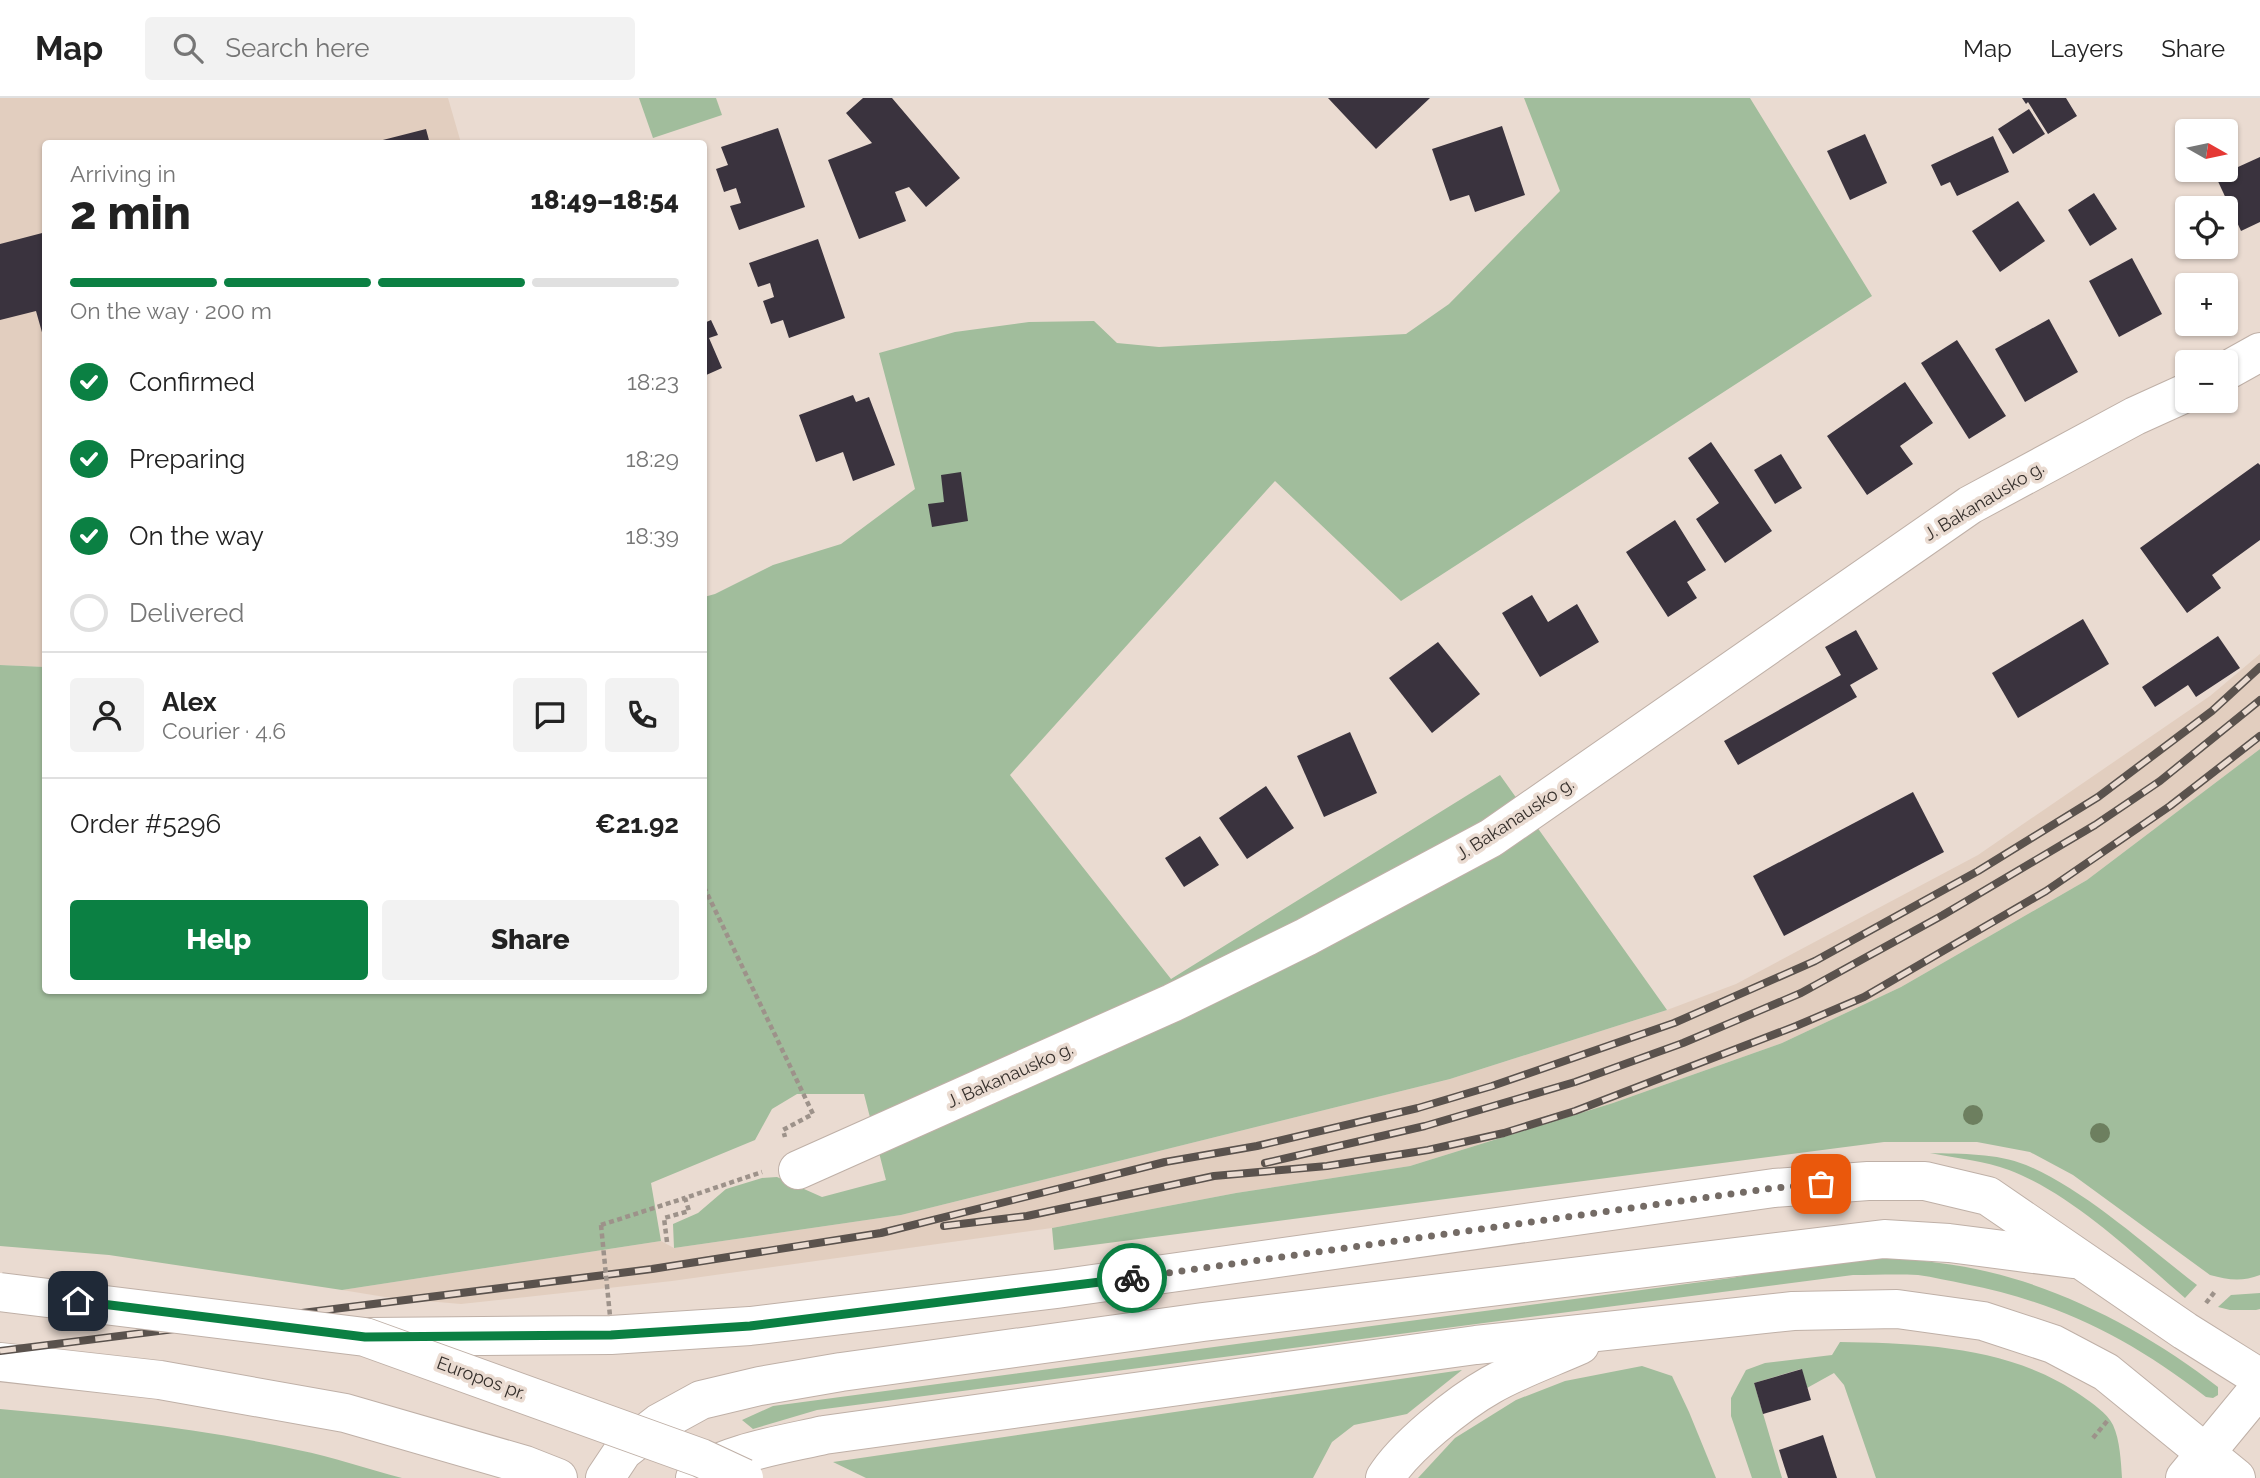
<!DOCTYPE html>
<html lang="en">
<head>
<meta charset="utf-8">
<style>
  :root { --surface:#fff; --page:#f2f2f2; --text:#222; --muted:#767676; --line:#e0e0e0; --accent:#0b8043 }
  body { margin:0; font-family:Raleway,sans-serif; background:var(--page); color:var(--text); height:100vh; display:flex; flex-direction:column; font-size:26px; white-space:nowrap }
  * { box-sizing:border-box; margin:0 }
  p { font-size:23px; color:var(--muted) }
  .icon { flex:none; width:38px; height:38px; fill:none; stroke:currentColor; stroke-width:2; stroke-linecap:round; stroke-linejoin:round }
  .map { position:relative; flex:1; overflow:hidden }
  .details { position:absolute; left:42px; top:42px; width:665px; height:854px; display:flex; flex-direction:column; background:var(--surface); border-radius:7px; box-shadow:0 2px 5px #0004 }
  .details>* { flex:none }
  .needle { width:46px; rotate:99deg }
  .fabs { position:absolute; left:2175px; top:21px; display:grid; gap:14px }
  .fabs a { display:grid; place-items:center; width:63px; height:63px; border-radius:7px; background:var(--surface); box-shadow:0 2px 5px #0004; font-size:35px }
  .pin { position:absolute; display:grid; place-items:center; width:60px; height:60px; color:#fff; margin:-30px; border-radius:14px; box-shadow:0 4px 10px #0006 }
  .courier { position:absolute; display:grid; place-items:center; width:70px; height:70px; margin:-35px; border:5px solid #0b8043; border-radius:50%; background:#fff; color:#222; box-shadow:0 2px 9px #0007 }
  .overview em { font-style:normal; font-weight:800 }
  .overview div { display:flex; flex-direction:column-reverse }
  .overview { display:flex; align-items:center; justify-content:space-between; height:119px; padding:0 28px }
  h1 { font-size:46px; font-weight:800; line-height:52px }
  .bar { display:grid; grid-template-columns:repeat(4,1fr); gap:10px 7px; align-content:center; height:84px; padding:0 28px }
  .bar i { height:9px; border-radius:5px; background:var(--line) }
  .bar .selected { background:var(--accent) }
  .bar p { grid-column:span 4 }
  .line { display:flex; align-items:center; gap:18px; padding:0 28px; border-top:2px solid var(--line) }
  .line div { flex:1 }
  .round { display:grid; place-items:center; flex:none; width:74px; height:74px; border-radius:7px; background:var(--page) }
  ol { padding:0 28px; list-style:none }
  li { display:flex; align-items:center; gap:21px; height:77px }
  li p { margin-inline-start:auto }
  li .icon { padding:7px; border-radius:50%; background:var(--accent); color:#fff; stroke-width:4 }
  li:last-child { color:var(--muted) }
  li i { width:38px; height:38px; border:4px solid var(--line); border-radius:50% }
  .button { display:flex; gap:14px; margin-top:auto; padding:14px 28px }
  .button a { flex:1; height:80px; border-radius:7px; background:var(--accent); color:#fff; font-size:28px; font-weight:800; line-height:80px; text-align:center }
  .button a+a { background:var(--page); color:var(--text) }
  header { display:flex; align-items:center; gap:42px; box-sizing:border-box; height:98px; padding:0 35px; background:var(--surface); border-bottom:2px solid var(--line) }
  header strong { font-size:33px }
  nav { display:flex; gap:38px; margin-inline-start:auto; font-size:24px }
  .search { width:490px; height:63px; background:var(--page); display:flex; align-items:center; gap:18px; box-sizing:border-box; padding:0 24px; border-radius:7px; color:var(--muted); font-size:26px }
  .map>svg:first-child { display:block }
</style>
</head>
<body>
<header>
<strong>Map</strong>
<div class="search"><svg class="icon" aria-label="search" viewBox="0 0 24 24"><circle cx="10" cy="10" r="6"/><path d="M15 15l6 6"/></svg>Search here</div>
<nav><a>Map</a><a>Layers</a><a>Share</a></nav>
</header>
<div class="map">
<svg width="2260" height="1380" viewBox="0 0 2260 1380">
  <rect width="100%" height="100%" fill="#eadbd1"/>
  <g fill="#e2cebf">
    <path d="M0,0H448L461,45L46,46L45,569L0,567Z"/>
    <path d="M2260,556V651L2087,782L1901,889L1782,945L1613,1005L1410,1068L1236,1095L1052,1130L672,1183L461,1206L391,1200L342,1192L661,1143L674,1150L901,1117L1450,981L1667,912L1736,886L1978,757L2210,598Z"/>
  </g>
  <g fill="#a1bd9c">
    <path d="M639,0H716L722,17L653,40Z"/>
    <path d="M1524,0H1750L1872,198L1401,503L1275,383L1010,677L1171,881L1500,677L1667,912L1450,981L901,1117L674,1150L673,1126L698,1115L726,1091L762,1080L777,1079L822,1099L886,1082L864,996H797L772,1011L755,1042L651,1085L661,1143L342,1192L109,1157L0,1148V567L45,569L46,892H704V499L715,496L773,467L841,446L915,391L879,255L955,234L1029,224L1094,223L1117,245L1159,249L1406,236L1449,206L1560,93Z"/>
    <path d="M2260,651V1177C2242,1184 2228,1182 2210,1177L2073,1077L2030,1054L1977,1044H1884L1054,1152L1052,1130L1236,1095L1410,1068L1613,1005L1782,945L1901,889L2087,782Z"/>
    <path d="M1930,1055C1962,1056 1996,1055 2026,1067C2084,1091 2146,1148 2197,1187L2185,1200C2135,1157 2072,1096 2009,1072C1986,1063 1954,1060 1930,1055Z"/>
    <path d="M1889,1158C1922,1163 1957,1166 1989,1174C2070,1193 2153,1238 2218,1289V1297L2213,1300L2206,1299C2129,1240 2061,1205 1965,1186C1950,1183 1933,1179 1918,1177C1896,1176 1874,1177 1853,1177L817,1312L753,1331L742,1322L773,1308L1731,1180L1833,1163Z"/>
    <path d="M2260,1195V1211L2256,1212H2230L2218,1209L2231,1197Z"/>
    <path d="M1840,1244C1921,1245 2013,1249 2082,1298C2093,1306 2106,1314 2113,1327C2120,1342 2121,1364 2122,1380H1876L1844,1287L1834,1275L1807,1290L1801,1271L1754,1285L1782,1380H1752L1731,1318V1300L1746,1272L1765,1265L1832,1257Z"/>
    <path d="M1642,1268L1672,1278L1689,1314L1716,1380H1418L1455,1340L1516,1302L1565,1283Z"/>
    <path d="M1462,1272L1407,1316L1354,1327L1332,1344L1313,1380H866L833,1364Z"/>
    <path d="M0,1311C100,1320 200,1330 298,1352C333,1359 367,1371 402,1380H0Z"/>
  </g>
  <g fill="#3a333e">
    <path d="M863,0H892L960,80L926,109L909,89L895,94L906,123L859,141L828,62L872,45L846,15Z"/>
    <path d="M1328,0H1430L1376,51Z"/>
    <path d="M2022,0H2066L2077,18L2048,36L2028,4L2026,6Z"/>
    <path d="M2029,11L2045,36L2013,56L1998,31Z"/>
    <path d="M1502,28L1525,97L1475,114L1469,97L1450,103L1432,51Z"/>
    <path d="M778,30L805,109L739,132L730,108L741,105L736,90L724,94L716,71L728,67L721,49Z"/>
    <path d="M426,31L430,46H371V45Z"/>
    <path d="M1865,36L1887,85L1850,102L1827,53Z"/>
    <path d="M1993,38L2009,74L1957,98L1950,84L1941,88L1931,67Z"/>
    <path d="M2260,59V124L2241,133L2216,79Z"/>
    <path d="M2094,95L2117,131L2090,148L2068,112Z"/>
    <path d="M2018,103L2045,143L2000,174L1972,133Z"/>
    <path d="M46,134V245H45L36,213L0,222V146Z"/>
    <path d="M818,141L845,220L789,240L783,222L771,226L763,203L774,199L770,185L758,189L749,165Z"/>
    <path d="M2132,160L2162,216L2119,239L2089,183Z"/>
    <path d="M2049,221L2078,274L2025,304L1995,251Z"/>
    <path d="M711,222L718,237L709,240L722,270L704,278V225Z"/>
    <path d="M1957,242L2006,318L1969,341L1921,265Z"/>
    <path d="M1905,284L1933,325L1900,348L1913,366L1867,397L1827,338Z"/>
    <path d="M853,297L856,304L869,299L895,367L853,383L843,354L816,364L799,317Z"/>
    <path d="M1711,344L1772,433L1725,465L1696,421L1719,405L1688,360Z"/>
    <path d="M1781,356L1802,390L1775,406L1754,372Z"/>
    <path d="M2258,365L2260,367V442L2212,477L2221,490L2187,515L2140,450Z"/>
    <path d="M961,374L968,423L932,429L928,406L944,404L941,377Z"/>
    <path d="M1675,422L1706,472L1687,484L1697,500L1668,519L1626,454Z"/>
    <path d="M1532,497L1548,524L1577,506L1599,544L1540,579L1502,515Z"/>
    <path d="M2083,521L2109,566L2018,620L1992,575Z"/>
    <path d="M1856,532L1878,571L1850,587L1857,599L1738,667L1724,643L1841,577L1825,549Z"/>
    <path d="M2218,538L2240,570L2196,599L2188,587L2155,609L2142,589Z"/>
    <path d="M1438,544L1480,596L1432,635L1389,580Z"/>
    <path d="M1350,634L1377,695L1324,719L1297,658Z"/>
    <path d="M1266,688L1294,730L1247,761L1219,720Z"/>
    <path d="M1913,694L1944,754L1784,838L1753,778Z"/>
    <path d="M1200,738L1219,767L1184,789L1165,760Z"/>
    <path d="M1802,1271L1811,1302L1763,1316L1754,1285Z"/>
    <path d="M1823,1337L1837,1380H1788L1779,1352Z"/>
  </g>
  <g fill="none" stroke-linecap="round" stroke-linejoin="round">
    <g stroke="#bfb0a7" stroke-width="40">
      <g id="minor">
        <path d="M2226,273L2260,254"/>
        <path d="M798,1072L1172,905L1306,839L1491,740L1970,407L2135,318L2188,294"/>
      </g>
    </g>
    <g stroke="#bfb0a7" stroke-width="40">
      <g id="major">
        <path d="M369,1239L611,1237L750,1228L1057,1191L1774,1090L1868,1083H1925L1988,1098L2185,1233L2260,1280"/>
        <path d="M0,1264L160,1282L345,1315L525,1367L558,1380"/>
        <path d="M605,1380L623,1353L659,1325L701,1302L760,1288L841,1274L1203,1224L1884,1141L1949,1145L2073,1161"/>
        <path d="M695,1380C717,1356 791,1345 824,1337L1476,1247L1793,1213L1897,1211L1983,1223L2053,1246L2106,1274L2236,1380"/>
        <path d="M1385,1380C1404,1349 1459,1305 1491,1287C1519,1271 1551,1260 1580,1247"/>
        <path d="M2185,1380L2260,1289"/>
      </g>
    </g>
    <g stroke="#9d928a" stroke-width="4.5" stroke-dasharray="5 3.5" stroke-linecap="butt">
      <path d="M704,789L813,1016L783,1032L785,1039"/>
      <path d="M601,1127L685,1100"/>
      <path d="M667,1144L664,1120L689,1113L685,1100L762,1074"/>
      <path d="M2206,1205L2216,1192"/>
      <path d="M2093,1340L2108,1322"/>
    </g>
    <use href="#minor" stroke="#fff" stroke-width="38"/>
    <use href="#major" stroke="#fff" stroke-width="38"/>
    <g stroke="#5a524d" stroke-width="8">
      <g id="rail">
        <path d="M1265,1065L1425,1028L1575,984L1683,945L1801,895L1943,817L2095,727L2160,683L2260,602"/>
        <path d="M944,1128L1027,1118L1214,1078L1327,1068L1428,1052L1504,1035L1575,1013L1796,928L1864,899L2046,793L2170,708L2260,638"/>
        <path d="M0,1253L652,1171L881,1135L1165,1064L1257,1048L1418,1010L1492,988L1674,925L1815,863L1978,773L2098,699L2212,613L2260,569"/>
      </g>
    </g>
    <use href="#rail" stroke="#eadbd1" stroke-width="5" stroke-dasharray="16" stroke-linecap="butt"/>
    <g stroke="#bfb0a7" stroke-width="40" stroke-linecap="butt">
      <path id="major-bridge" d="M0,1194L365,1239L701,1360L744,1380"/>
    </g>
    <path stroke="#9d928a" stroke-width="4.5" stroke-dasharray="5 3.5" stroke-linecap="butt" d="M601,1127L610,1218"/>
    <use href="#major-bridge" stroke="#fff" stroke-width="38"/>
  </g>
  <g fill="#6d7f5f">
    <circle cx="1973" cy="1017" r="10"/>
    <circle cx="2100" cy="1035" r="10"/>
  </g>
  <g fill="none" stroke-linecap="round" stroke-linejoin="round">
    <path stroke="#746b65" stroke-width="7" stroke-dasharray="0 12.6" d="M1132,1180L1774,1090L1821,1086"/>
    <path stroke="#0b8043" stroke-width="9" d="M78,1203L365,1239L611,1237L750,1228L1132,1180"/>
  </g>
  <g text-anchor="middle" stroke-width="7" stroke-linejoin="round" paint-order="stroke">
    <g font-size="18" fill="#352f2b" stroke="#eadbd1">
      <text transform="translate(1984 403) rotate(-31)" y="6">J. Bakanausko g.</text>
      <text transform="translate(1515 721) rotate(-33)" y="6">J. Bakanausko g.</text>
      <text transform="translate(1010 977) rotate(-24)" y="6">J. Bakanausko g.</text>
      <text transform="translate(481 1280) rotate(20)" y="6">Europos pr.</text>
    </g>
  </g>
</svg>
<div class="fabs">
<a><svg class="needle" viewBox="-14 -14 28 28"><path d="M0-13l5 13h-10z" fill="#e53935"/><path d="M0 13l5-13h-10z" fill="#767676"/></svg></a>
<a><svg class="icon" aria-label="locate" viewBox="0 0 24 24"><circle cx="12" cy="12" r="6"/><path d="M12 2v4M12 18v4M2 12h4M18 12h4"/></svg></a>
<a>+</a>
<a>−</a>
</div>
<div class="pin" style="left:1821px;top:1086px;background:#ea580c"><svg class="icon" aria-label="bag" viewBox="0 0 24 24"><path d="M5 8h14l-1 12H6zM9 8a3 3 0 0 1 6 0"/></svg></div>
<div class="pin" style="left:78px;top:1203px;background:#1f2937"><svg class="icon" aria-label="home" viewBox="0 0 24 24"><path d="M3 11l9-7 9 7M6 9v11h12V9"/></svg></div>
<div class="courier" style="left:1132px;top:1180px"><svg class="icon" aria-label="bike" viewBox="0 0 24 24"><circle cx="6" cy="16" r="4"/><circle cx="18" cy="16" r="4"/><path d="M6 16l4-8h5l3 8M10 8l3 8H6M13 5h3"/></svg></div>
<section class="details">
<div class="overview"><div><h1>2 min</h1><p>Arriving in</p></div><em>18:49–18:54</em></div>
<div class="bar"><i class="selected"></i><i class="selected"></i><i class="selected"></i><i></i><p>On the way · 200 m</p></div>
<ol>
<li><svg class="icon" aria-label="check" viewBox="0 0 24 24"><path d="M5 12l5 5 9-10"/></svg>Confirmed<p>18:23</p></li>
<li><svg class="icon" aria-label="check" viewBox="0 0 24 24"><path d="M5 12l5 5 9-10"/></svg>Preparing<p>18:29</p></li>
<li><svg class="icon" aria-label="check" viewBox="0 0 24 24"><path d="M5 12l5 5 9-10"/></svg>On the way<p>18:39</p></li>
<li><i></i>Delivered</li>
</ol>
<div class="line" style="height:126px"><a class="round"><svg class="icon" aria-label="person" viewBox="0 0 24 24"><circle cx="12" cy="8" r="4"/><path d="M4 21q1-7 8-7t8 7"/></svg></a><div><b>Alex</b><p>Courier · 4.6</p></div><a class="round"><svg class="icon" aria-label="chat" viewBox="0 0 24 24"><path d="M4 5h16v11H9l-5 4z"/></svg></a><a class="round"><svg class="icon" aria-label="phone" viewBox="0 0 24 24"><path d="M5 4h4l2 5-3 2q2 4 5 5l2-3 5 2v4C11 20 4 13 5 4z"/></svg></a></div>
<div class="line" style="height:91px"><div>Order #5296</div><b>€21.92</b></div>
<div class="button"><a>Help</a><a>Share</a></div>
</section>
</div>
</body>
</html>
